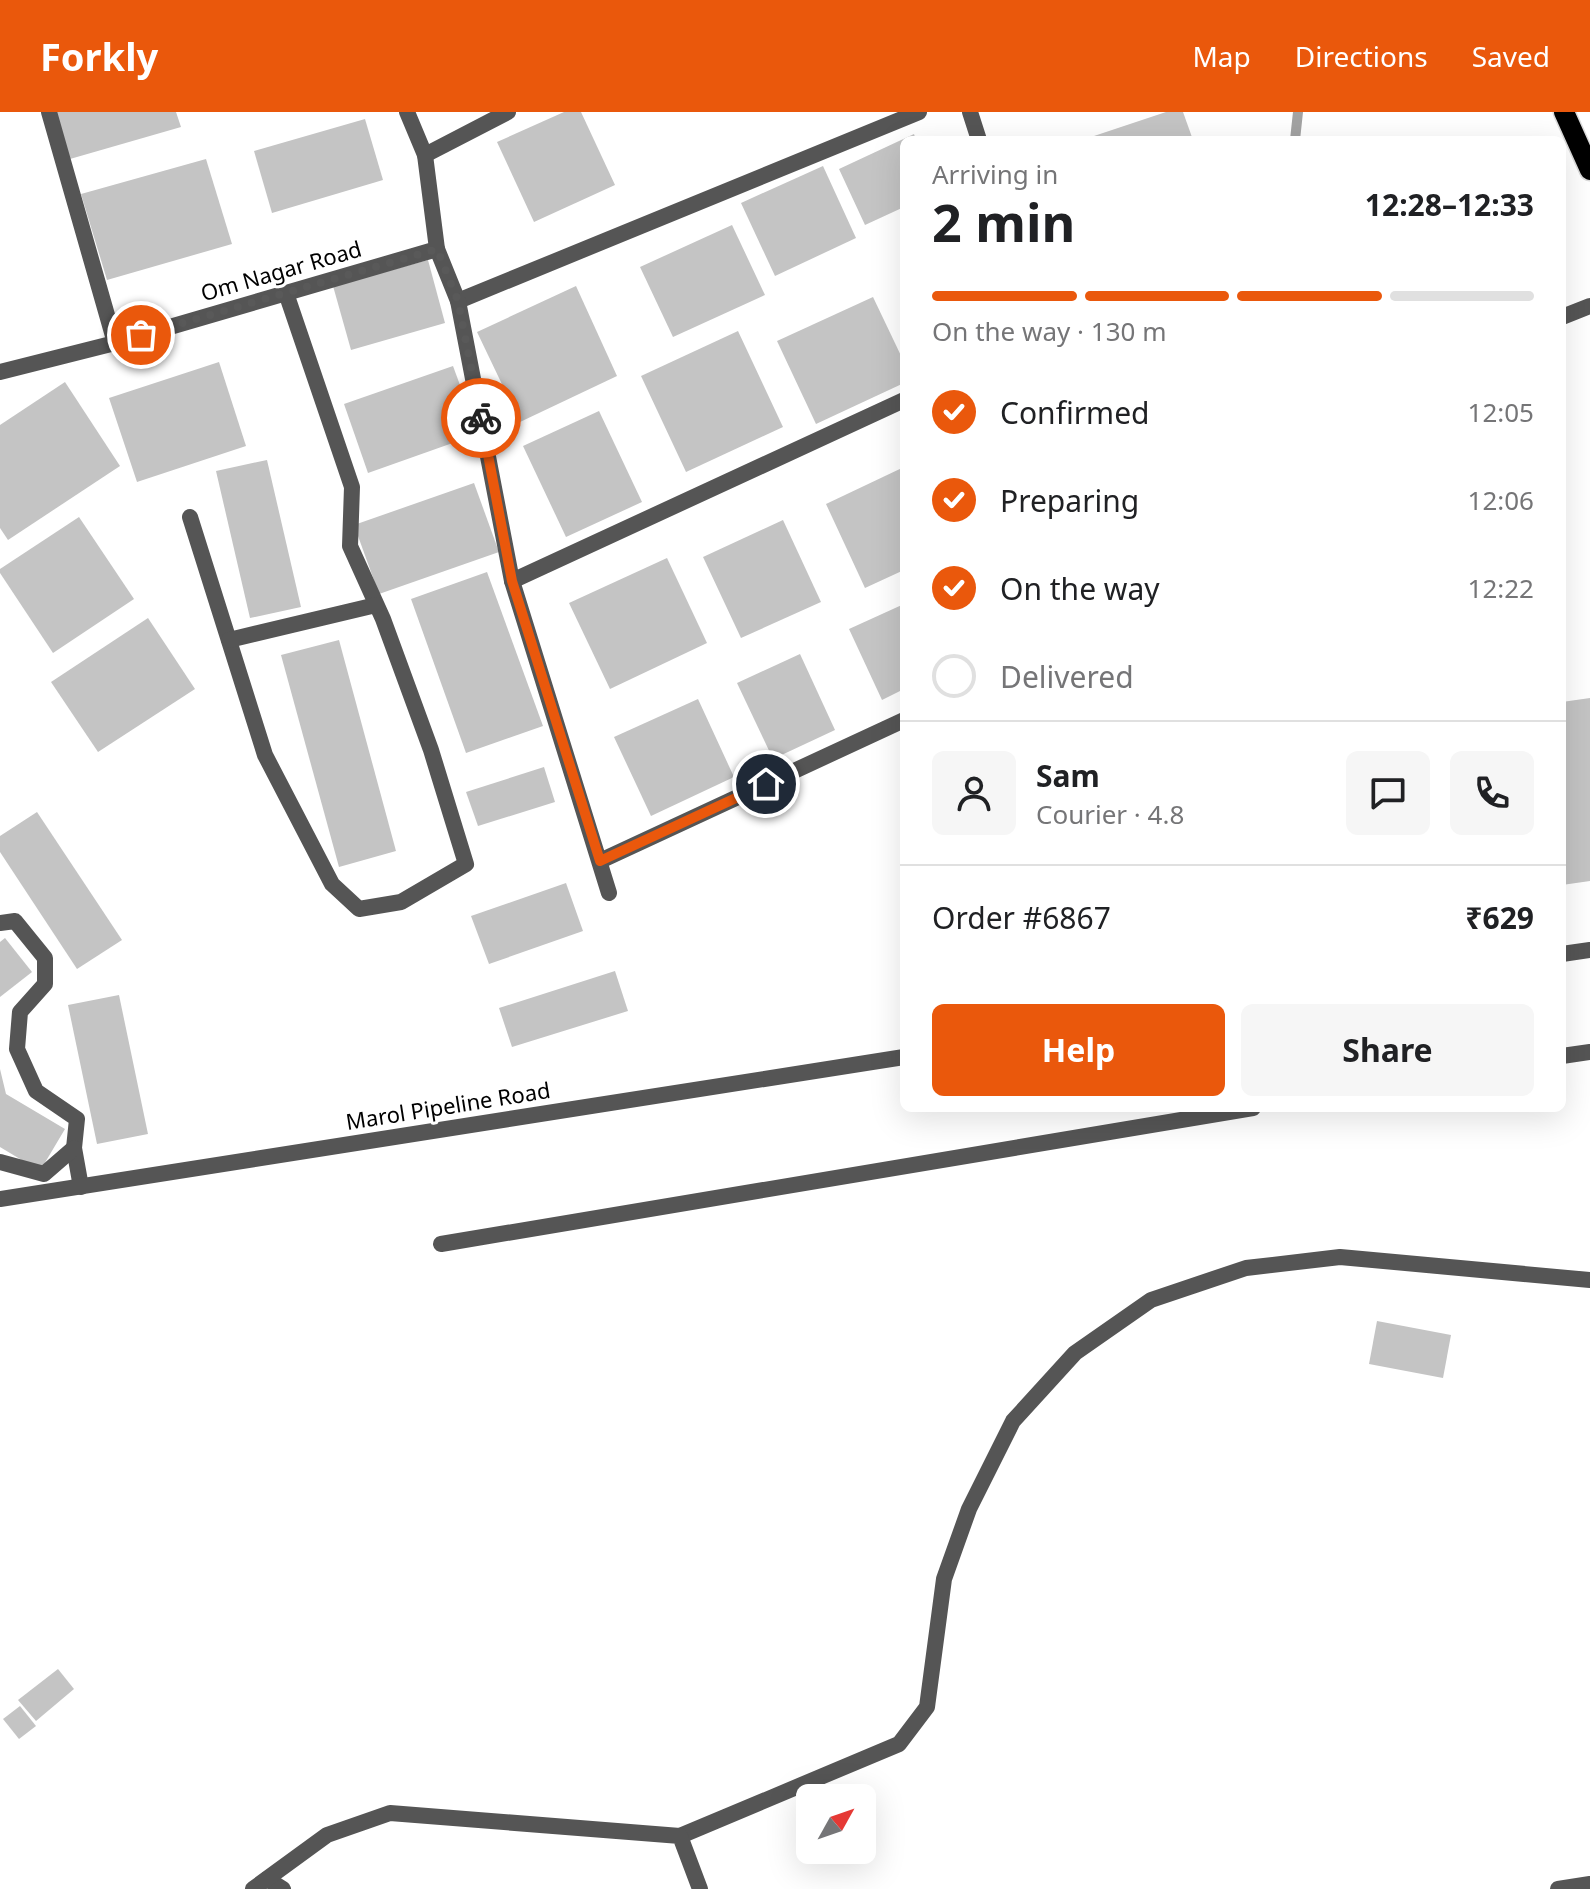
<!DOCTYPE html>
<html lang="en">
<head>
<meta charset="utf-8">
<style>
  :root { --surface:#fff; --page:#f6f6f6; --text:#202124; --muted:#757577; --line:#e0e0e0; --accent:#ea580c }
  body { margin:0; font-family:"Noto Sans",sans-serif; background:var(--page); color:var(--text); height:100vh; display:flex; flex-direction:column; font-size:30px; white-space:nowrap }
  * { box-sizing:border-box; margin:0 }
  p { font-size:26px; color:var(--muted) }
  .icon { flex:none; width:44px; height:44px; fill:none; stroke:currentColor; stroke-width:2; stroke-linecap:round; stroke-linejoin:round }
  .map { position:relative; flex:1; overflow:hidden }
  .drawer { position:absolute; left:900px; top:24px; width:666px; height:976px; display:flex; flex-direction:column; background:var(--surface); border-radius:12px; box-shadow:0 8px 32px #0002 }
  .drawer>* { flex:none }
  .needle { width:52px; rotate:50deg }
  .tools { position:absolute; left:796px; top:1672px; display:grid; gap:16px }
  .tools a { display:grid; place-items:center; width:80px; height:80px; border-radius:12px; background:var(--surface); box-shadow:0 8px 32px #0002; font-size:40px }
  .pin { position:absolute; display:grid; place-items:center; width:68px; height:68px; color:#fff; margin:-34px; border:4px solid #fff; border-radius:50%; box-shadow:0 2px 8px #0007 }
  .courier { position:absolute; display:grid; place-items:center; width:80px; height:80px; margin:-40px; border:6px solid #ea580c; border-radius:50%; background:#fff; color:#222; box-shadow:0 2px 10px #0007 }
  .summary em { font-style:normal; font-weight:700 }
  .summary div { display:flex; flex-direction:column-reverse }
  .summary { display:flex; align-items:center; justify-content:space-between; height:136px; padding:0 32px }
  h1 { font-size:52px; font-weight:700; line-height:60px }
  .bar { display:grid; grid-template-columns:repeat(4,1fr); gap:12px 8px; align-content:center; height:96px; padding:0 32px }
  .bar i { height:10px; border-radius:6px; background:var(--line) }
  .bar .active { background:var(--accent) }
  .bar p { grid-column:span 4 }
  .line { display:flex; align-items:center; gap:20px; padding:0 32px; border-top:2px solid var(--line) }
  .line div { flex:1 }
  .round { display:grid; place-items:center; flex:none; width:84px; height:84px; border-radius:12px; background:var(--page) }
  ol { padding:0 32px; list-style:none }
  li { display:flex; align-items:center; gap:24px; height:88px }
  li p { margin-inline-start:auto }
  li .icon { padding:8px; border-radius:50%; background:var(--accent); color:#fff; stroke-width:4 }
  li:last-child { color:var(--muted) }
  li i { width:44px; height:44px; border:4px solid var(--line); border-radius:50% }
  .action { display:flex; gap:16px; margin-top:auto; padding:16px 32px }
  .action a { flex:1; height:92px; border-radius:12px; background:var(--accent); color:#fff; font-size:32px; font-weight:700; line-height:92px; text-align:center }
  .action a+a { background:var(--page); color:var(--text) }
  header { display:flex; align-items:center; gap:48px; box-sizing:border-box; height:112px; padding:0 40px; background:var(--accent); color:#fff }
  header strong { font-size:38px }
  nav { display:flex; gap:44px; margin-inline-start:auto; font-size:28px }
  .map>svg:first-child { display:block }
</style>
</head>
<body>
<header>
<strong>Forkly</strong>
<nav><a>Map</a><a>Directions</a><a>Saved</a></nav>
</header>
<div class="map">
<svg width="1590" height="1777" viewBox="0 0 1590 1777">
  <rect width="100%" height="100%" fill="#fff"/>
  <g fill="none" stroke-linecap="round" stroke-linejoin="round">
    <path stroke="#a3a3a3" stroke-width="10" d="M1295,28L1298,0"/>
  </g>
  <g fill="#c4c4c4">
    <path d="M56,0H176L181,15L70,47Z"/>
    <path d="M564,0H581L615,73L534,110L497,30Z"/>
    <path d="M1166,0H1183L1193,28H1082Z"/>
    <path d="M365,7L383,68L272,101L254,39Z"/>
    <path d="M914,22L916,28H904V95L865,113L839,57Z"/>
    <path d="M206,47L232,132L107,168L81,82Z"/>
    <path d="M823,54L856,126L775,164L741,91Z"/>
    <path d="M732,113L765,183L673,225L640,155Z"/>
    <path d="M428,148L445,211L351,238L333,174Z"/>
    <path d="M576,174L617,264L520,310L477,220Z"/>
    <path d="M873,185L904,250V271L816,312L777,229Z"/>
    <path d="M738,219L783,315L686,360L641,264Z"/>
    <path d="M219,250L246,334L137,370L109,286Z"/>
    <path d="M453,254L478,322L368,361L344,292Z"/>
    <path d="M65,270L120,354L8,428L0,416V313Z"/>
    <path d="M599,299L642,390L566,425L523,334Z"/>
    <path d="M267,348L301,495L250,506L216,359Z"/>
    <path d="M904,355V458L865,476L826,392Z"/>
    <path d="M474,371L499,440L379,482L354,413Z"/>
    <path d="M79,405L134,487L53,541L0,461V457Z"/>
    <path d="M783,408L821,490L741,526L703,445Z"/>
    <path d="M667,446L707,531L610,577L569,491Z"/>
    <path d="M487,460L543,614L466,641L411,487Z"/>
    <path d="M904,492V577L882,588L849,517Z"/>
    <path d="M148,506L195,577L98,640L51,570Z"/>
    <path d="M339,528L396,739L339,755L281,543Z"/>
    <path d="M800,542L835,618L773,647L737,571Z"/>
    <path d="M1590,586V769L1562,773V590Z"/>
    <path d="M698,587L734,665L651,704L614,625Z"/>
    <path d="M544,655L555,690L478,714L466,680Z"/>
    <path d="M37,700L122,828L77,857L0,740V724Z"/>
    <path d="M566,771L583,819L489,852L471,804Z"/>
    <path d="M5,826L32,860L0,885V830Z"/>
    <path d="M615,859L628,899L512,935L499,896Z"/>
    <path d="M119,883L148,1022L97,1032L68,893Z"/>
    <path d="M0,957L6,982L65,1017L40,1059L0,1035Z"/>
    <path d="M1377,1209L1451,1223L1443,1266L1369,1252Z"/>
    <path d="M58,1557L74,1577L36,1609L18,1588Z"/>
    <path d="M20,1594L36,1614L19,1627L3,1607Z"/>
  </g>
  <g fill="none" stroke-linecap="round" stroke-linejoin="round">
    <g stroke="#dbdbdb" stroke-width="23">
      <path id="primary" d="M1564,0L1590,58"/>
    </g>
    <g stroke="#555" stroke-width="16">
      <path d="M1562,205L1590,194"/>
      <path d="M267,1767L283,1777"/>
      <path d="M1558,1777L1590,1772"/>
    </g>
    <g stroke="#555" stroke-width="16">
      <path d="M49,0L115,231"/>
      <path d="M970,0L979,28"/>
      <path d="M425,43L508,0"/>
      <path d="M437,137L458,189L919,0"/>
      <path d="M458,189L512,469L609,781"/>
      <path d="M0,260L115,231L437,137L425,43L407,0"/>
      <path d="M190,405L265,643L332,772L359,797L401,790L466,752L431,638L383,507L350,434L352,375L286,181"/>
      <path d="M512,469L904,288"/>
      <path d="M229,528L376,493"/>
      <path d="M600,749L904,608"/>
      <path d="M0,811L15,809L45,846V872L20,900L17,937L36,979L77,1007L74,1036L81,1075"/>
      <path d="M1562,944L1590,940"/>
      <path d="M0,1050L44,1062L74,1036"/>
      <path d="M441,1132L1253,996"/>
      <path d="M680,1724L899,1632L927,1595L944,1467L969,1397L1013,1309L1075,1241L1151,1188L1246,1156L1340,1145L1590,1168"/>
      <path d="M253,1777L327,1723L390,1701L680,1724L700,1777"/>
    </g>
    <g stroke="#555" stroke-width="16">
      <path d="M1562,842L1590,838"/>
      <path d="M0,1087L904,945"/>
    </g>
    <use href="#primary" stroke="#000" stroke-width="20"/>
  </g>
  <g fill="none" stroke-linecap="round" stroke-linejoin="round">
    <path stroke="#595959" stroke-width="8" stroke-dasharray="0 14.4" d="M141,223L437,137L458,189L481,306"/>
    <path stroke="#ea580c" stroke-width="10" d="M481,306L512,469L600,749L766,672"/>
  </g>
  <g text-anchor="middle" stroke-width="6" stroke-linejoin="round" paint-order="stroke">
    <g font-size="22" fill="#000" stroke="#fff">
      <text transform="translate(281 159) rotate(-16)" y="8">Om Nagar Road</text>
      <text transform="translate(448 994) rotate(-9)" y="8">Marol Pipeline Road</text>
    </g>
  </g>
</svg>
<div class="tools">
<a><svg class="needle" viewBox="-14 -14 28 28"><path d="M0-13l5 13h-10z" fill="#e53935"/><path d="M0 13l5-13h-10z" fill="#757577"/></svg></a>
</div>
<div class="pin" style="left:141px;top:223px;background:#ea580c"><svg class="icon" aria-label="bag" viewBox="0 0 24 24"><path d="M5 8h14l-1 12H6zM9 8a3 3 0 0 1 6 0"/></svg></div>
<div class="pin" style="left:766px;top:672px;background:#1f2937"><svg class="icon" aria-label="home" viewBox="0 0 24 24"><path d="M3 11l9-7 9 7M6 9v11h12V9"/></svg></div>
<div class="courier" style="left:481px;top:306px"><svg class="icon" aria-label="bike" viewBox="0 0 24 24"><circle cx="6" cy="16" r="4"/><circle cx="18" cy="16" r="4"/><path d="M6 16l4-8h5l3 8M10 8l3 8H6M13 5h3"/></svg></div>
<section class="drawer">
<div class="summary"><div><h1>2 min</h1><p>Arriving in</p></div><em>12:28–12:33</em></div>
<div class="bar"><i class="active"></i><i class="active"></i><i class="active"></i><i></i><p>On the way · 130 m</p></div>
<ol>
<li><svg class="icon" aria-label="check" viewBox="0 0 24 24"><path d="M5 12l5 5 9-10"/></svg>Confirmed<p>12:05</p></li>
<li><svg class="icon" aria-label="check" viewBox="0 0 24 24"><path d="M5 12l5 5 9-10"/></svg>Preparing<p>12:06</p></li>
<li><svg class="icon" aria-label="check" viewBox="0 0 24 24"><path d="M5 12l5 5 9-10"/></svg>On the way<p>12:22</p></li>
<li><i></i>Delivered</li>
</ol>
<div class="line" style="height:144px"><a class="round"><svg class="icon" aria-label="person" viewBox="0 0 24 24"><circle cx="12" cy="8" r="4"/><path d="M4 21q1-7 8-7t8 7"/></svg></a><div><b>Sam</b><p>Courier · 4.8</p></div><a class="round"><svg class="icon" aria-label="chat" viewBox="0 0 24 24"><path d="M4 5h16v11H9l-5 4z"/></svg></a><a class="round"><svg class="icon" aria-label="phone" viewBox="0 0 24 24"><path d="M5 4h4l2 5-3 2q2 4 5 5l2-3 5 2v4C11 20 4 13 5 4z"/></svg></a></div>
<div class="line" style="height:104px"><div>Order #6867</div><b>₹629</b></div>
<div class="action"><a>Help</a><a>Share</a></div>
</section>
</div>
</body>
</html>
